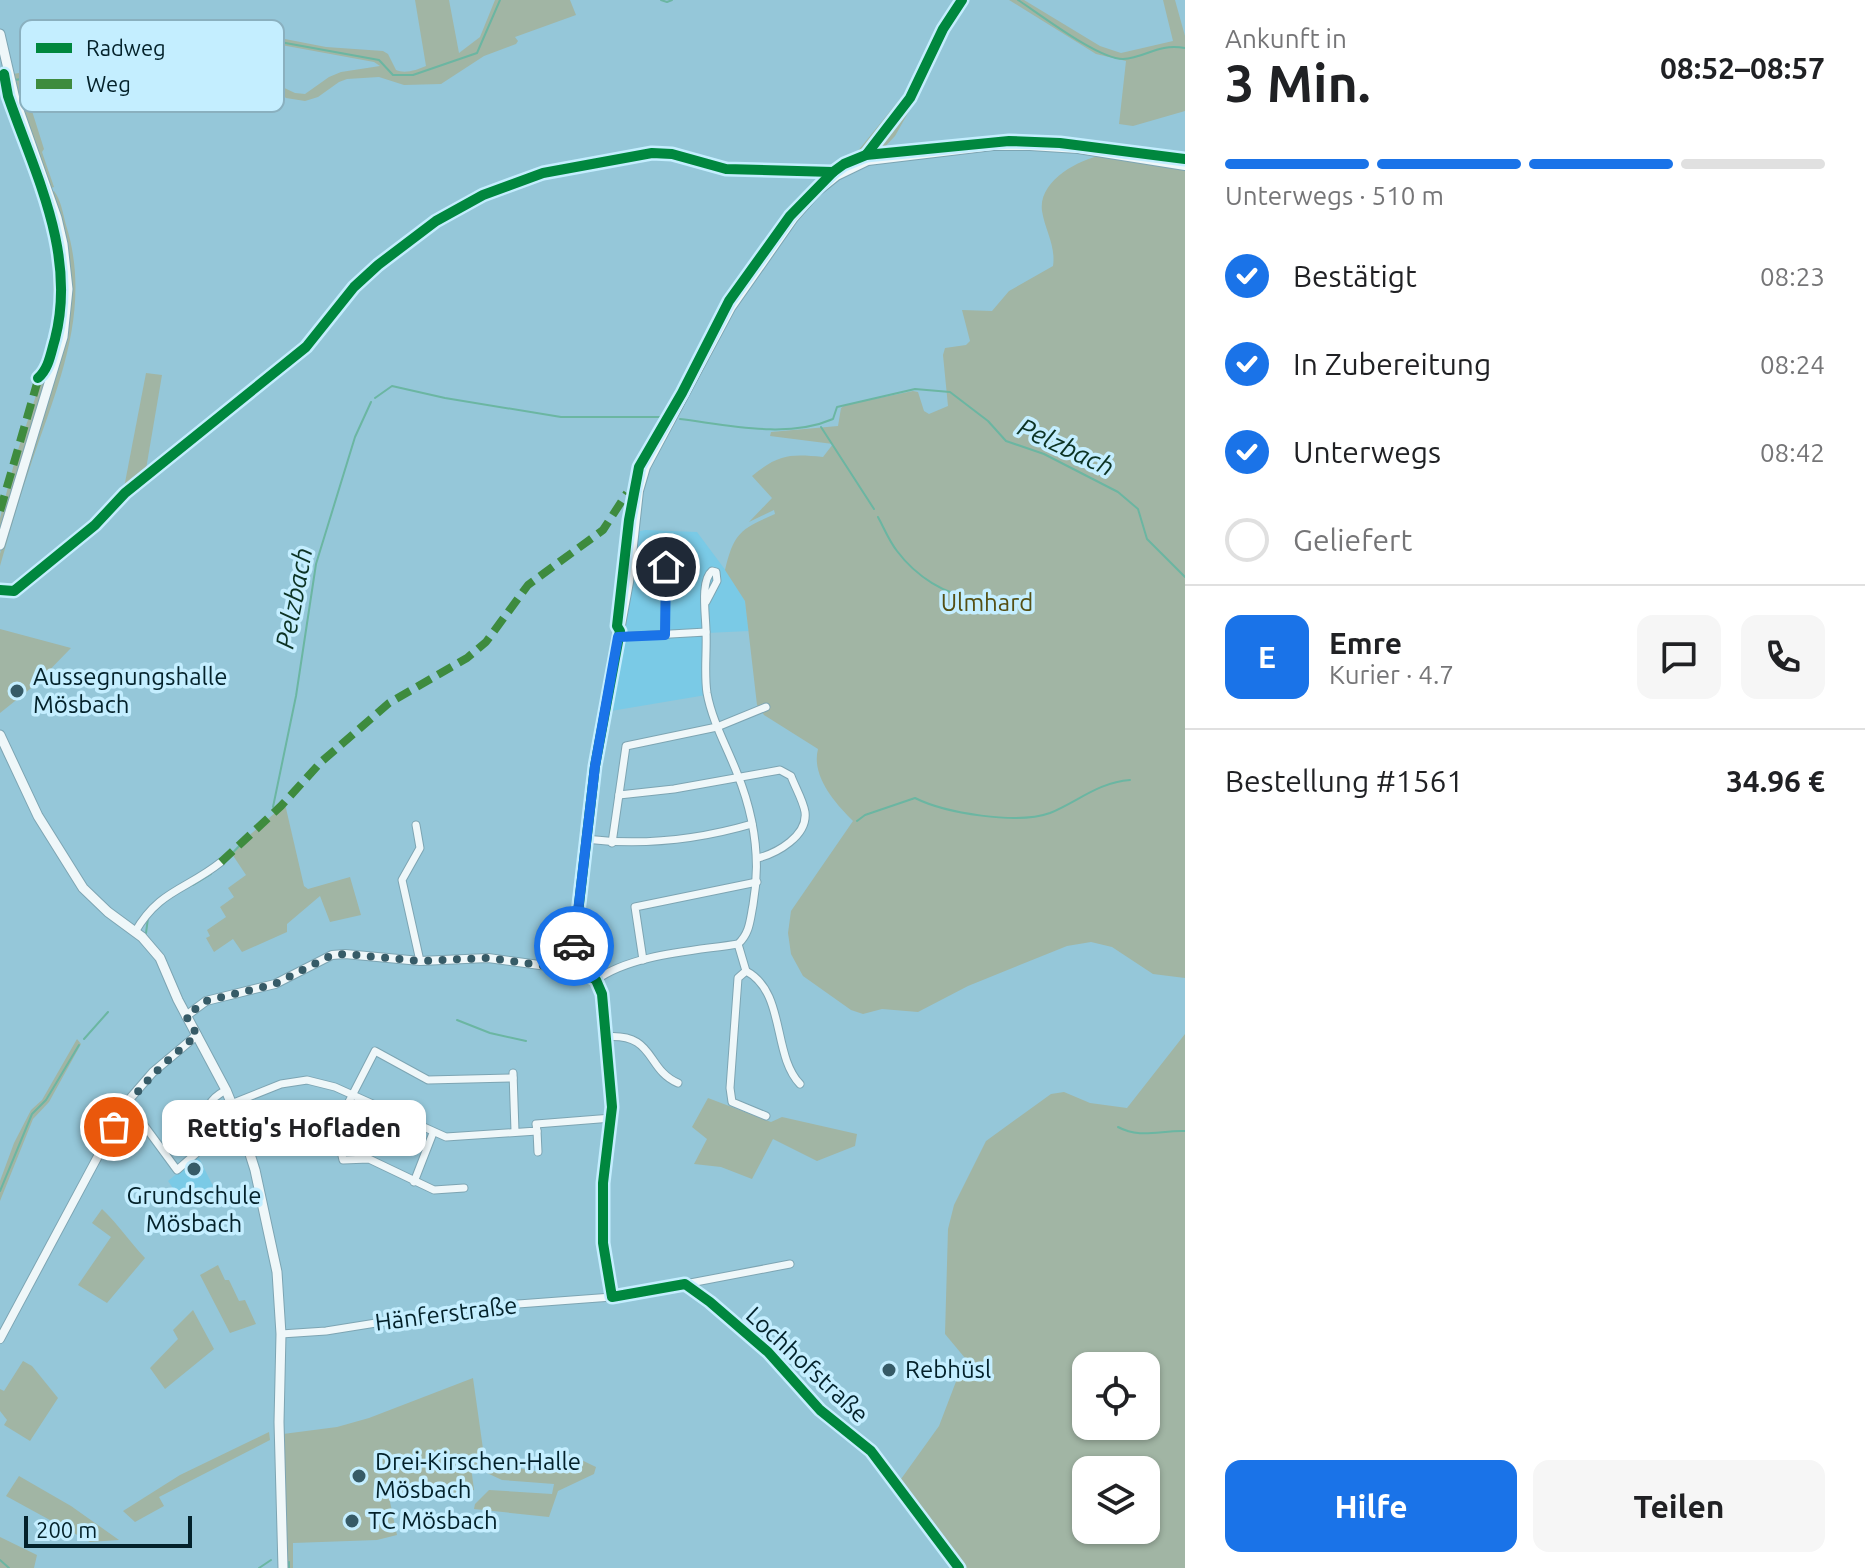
<!DOCTYPE html>
<html lang="de">
<head>
<meta charset="utf-8">
<style>
  :root { --surface:#fff; --page:#f6f6f6; --text:#202124; --muted:#757577; --line:#e0e0e0; --accent:#1a73e8 }
  body { margin:0; font-family:Ubuntu,sans-serif; background:var(--page); color:var(--text); height:100vh; display:flex; flex-direction:column; font-size:30px; white-space:nowrap }
  * { box-sizing:border-box; margin:0 }
  p { font-size:26px; color:var(--muted) }
  .icon { flex:none; width:44px; height:44px; fill:none; stroke:currentColor; stroke-width:2; stroke-linecap:round; stroke-linejoin:round }
  .map { position:relative; flex:1; overflow:hidden }
  .sheet { display:flex; flex-direction:column; background:var(--surface); width:680px }
  .sheet>* { flex:none }
  .buttons { position:absolute; left:1072px; top:1352px; display:grid; gap:16px }
  .buttons a { display:grid; place-items:center; width:88px; height:88px; border-radius:16px; background:var(--surface); box-shadow:0 2px 6px #0004; font-size:40px }
  .scale { position:absolute; left:24px; bottom:20px; width:168px; box-sizing:border-box; padding-left:8px; border:4px solid #03212a; border-top:0; font-size:22px; line-height:28px; white-space:nowrap; color:#03212a; -webkit-text-stroke:6px #c4eeff; paint-order:stroke }
  .pin { position:absolute; display:grid; place-items:center; width:68px; height:68px; color:#fff; margin:-34px; border:4px solid #fff; border-radius:50%; box-shadow:0 2px 8px #0007 }
  .courier { position:absolute; display:grid; place-items:center; width:80px; height:80px; margin:-40px; border:6px solid #1a73e8; border-radius:50%; background:#fff; color:#222; box-shadow:0 2px 10px #0007 }
  .bubble { position:absolute; height:56px; border-radius:16px; background:var(--surface); box-shadow:0 2px 6px #0004; font-size:26px; font-weight:700; line-height:56px; text-align:center }
  .head em { font-style:normal; font-weight:700 }
  .head div { display:flex; flex-direction:column-reverse }
  .head { display:flex; align-items:center; justify-content:space-between; height:136px; padding:0 40px }
  h1 { font-size:52px; font-weight:700; line-height:60px }
  .bar { display:grid; grid-template-columns:repeat(4,1fr); gap:12px 8px; align-content:center; height:96px; padding:0 40px }
  .bar i { height:10px; border-radius:6px; background:var(--line) }
  .bar .current { background:var(--accent) }
  .bar p { grid-column:span 4 }
  .line { display:flex; align-items:center; gap:20px; padding:0 40px; border-top:2px solid var(--line) }
  .line div { flex:1 }
  .round { display:grid; place-items:center; flex:none; width:84px; height:84px; border-radius:16px; background:var(--page) }
  ol { padding:0 40px; list-style:none }
  li { display:flex; align-items:center; gap:24px; height:88px }
  li p { margin-inline-start:auto }
  li .icon { padding:8px; border-radius:50%; background:var(--accent); color:#fff; stroke-width:4 }
  li:last-child { color:var(--muted) }
  li i { width:44px; height:44px; border:4px solid var(--line); border-radius:50% }
  .action { display:flex; gap:16px; margin-top:auto; padding:16px 40px }
  .action a { flex:1; height:92px; border-radius:16px; background:var(--accent); color:#fff; font-size:32px; font-weight:700; line-height:92px; text-align:center }
  .action a+a { background:var(--page); color:var(--text) }
  main { display:flex; flex:1; min-height:0 }
  .map>svg:first-child { display:block }
</style>
</head>
<body>
<main>
<div class="map">
<svg width="1185" height="1568" viewBox="0 0 1185 1568">
  <rect width="100%" height="100%" fill="#95c7d9"/>
  <g fill="#7acae6">
    <path d="M645,530L697,532L735,583L745,601L749,631L707,633L706,695L599,713L627,583L632,533Z"/>
    <path d="M198,1156L213,1186L184,1204L168,1181Z"/>
  </g>
  <g fill="#a1b5a4" fill-rule="evenodd">
    <path d="M415,0H449L459,53L480,37L495,0H570L576,15L515,37L518,41L516,44L484,56L441,84L404,85L379,77L347,79L339,82L318,97L305,101L286,98L274,88L171,112V109L276,84L295,93L305,94L329,77L341,72L380,66L374,62L249,39L216,51L204,49L195,38L153,49L150,52L26,92L44,149L42,152L54,187L51,188L21,106L13,74C44,69 75,62 104,51C131,41 157,23 186,22L219,42L254,33L326,47L383,51L388,54L396,70C405,74 417,70 426,66Z"/>
    <path d="M1009,0H1024L1100,46L1121,53L1173,41L1163,0H1175L1185,36V111L1133,126L1119,124L1126,61L1096,54Z"/>
    <path d="M905,98L912,100L913,104L895,136L880,152L853,157L900,99Z"/>
    <path d="M1102,155L1185,168V978L1153,974L1112,947L1091,942L1067,946L968,986L918,1012L882,1009L863,1014L851,1010L803,976L791,954L788,933L791,911L853,821C835,803 811,776 818,749L764,715L757,705L745,601L725,570C734,532 741,529 775,514L774,510L749,522L772,498L752,476C779,454 790,454 823,457L833,444L770,436L771,432L838,426L841,408L845,405L913,391L918,392L924,411L929,414L948,406L943,355L945,348L966,345L970,341L962,310L992,311L1009,291L1053,266C1056,246 1045,230 1042,211C1038,181 1078,160 1102,155Z"/>
    <path d="M54,191C61,200 63,214 66,225C92,308 59,383 32,461C20,496 10,531 0,566V554L69,310L52,192Z"/>
    <path d="M44,198C59,246 70,306 49,354L54,301L52,243Z"/>
    <path d="M57,230L64,287L59,335L0,531V518L16,456L58,329L62,272Z"/>
    <path d="M146,373L162,375L145,475L123,493Z"/>
    <path d="M0,629L71,648L35,685L0,713Z"/>
    <path d="M285,804L304,886L308,889L350,877L361,915L330,922L320,896L287,924V932L242,952L233,939L214,952L206,938L210,936L207,930L226,917L220,907L234,897L228,888L246,875L232,854L245,839Z"/>
    <path d="M1185,1034V1568H955L896,1486L939,1426L965,1358L945,1334L948,1229L954,1205L986,1141L1051,1094L1064,1092L1090,1103L1127,1108ZM1086,1366H1146V1426H1086ZM1086,1470H1146V1530H1086Z"/>
    <path d="M77,1039L81,1044L49,1102L33,1119L0,1201V1181L14,1143L31,1110L42,1100Z"/>
    <path d="M708,1098L771,1122L782,1117L857,1134L855,1146L817,1161L773,1139L752,1179L721,1167L694,1164L707,1139L692,1127Z"/>
    <path d="M102,1209C118,1224 130,1242 145,1258L107,1303L78,1285L111,1237L92,1223Z"/>
    <path d="M218,1265L225,1280H229L239,1301L245,1300L256,1324L230,1333L200,1275Z"/>
    <path d="M193,1310L214,1349L165,1389L150,1368L178,1339L173,1330Z"/>
    <path d="M23,1361L32,1366L58,1398L30,1441L4,1425L7,1420L0,1411V1389L4,1391Z"/>
    <path d="M473,1378L485,1463L490,1461L532,1471L555,1472L569,1454L596,1467L594,1474L558,1491L549,1517L474,1509L475,1504L489,1490L552,1494L554,1484L502,1480L487,1473L485,1463L471,1467L474,1490L435,1500V1496C427,1492 396,1493 389,1497L397,1535L377,1540L293,1543V1568H285L283,1434L337,1427L369,1418Z"/>
    <path d="M269,1432L270,1440L159,1497L164,1506L135,1522L123,1511L180,1475Z"/>
    <path d="M19,1476L71,1506L119,1540L90,1542L6,1496Z"/>
    <path d="M0,1537L37,1555L34,1568H0Z"/>
  </g>
  <g fill="none" stroke-linecap="round" stroke-linejoin="round">
    <g stroke="#6bb6a2" stroke-width="2">
      <path d="M661,0L667,2L672,0"/>
      <path d="M1018,0C1041,15 1098,59 1123,59C1146,58 1157,43 1185,48"/>
      <path d="M14,80C74,74 128,44 186,30L213,47L258,38L379,60L393,75H413L477,53L500,0"/>
      <path d="M0,81L8,80"/>
      <path d="M375,398L392,386L445,398L561,417H663"/>
      <path d="M680,419C728,425 787,439 833,419L837,407L915,389L950,392L988,421L1006,441L1044,454L1118,492L1138,509L1147,539L1185,577"/>
      <path d="M821,427L874,509"/>
      <path d="M878,517C884,528 889,541 897,551C915,575 946,597 977,598"/>
      <path d="M273,807L296,696L316,564L355,437L371,402"/>
      <path d="M857,821L865,815L915,798C945,813 1017,825 1050,813C1077,802 1099,782 1130,780"/>
      <path d="M224,862L242,843"/>
      <path d="M193,885L211,874"/>
      <path d="M146,933L148,918"/>
      <path d="M457,1020L490,1033L526,1041"/>
      <path d="M84,1039L108,1012"/>
      <path d="M1118,1127C1140,1139 1161,1130 1185,1131"/>
      <path d="M0,1191L32,1114L46,1100L79,1045"/>
      <path d="M1115,1470L1119,1462"/>
      <path d="M0,1560L9,1568"/>
      <path d="M259,1568L271,1560"/>
      <path d="M289,1568V1562"/>
    </g>
    <g stroke="#7da5b3" stroke-width="9">
      <g id="minor">
        <path d="M706,602L717,581L716,572L712,571C700,581 706,615 706,632"/>
        <path d="M665,635L666,567"/>
        <path d="M619,795L674,789L780,770L791,776C795,787 803,800 805,812C808,836 777,853 758,858"/>
        <path d="M416,825L420,848L402,880L420,961"/>
        <path d="M585,839C642,846 697,840 752,824"/>
        <path d="M612,843L626,746L717,727L766,707"/>
        <path d="M135,932C159,890 186,890 221,862"/>
        <path d="M738,944L746,971C786,992 772,1055 800,1084"/>
        <path d="M643,960L635,907L757,882"/>
        <path d="M569,964L596,980L602,994L612,1107L603,1183V1243L612,1297"/>
        <path d="M746,971L738,978L730,1088L732,1102L766,1116"/>
        <path d="M596,980C632,954 694,951 738,944C750,933 750,920 753,905C761,861 754,815 737,773C727,747 712,721 707,693C704,673 707,651 706,632L618,637"/>
        <path d="M604,1037C656,1032 645,1069 678,1083"/>
        <path d="M513,1073L515,1131"/>
        <path d="M127,1102L177,1170L215,1137C217,1114 195,1107 226,1090"/>
        <path d="M231,1104L281,1084L307,1080L335,1087L446,1137L537,1131L536,1124L612,1118"/>
        <path d="M537,1131L538,1152"/>
        <path d="M414,1182L433,1133"/>
        <path d="M464,1188L434,1190L369,1159L343,1160L337,1134L339,1121L375,1051L428,1080L513,1078"/>
        <path d="M685,1284L790,1264"/>
        <path d="M281,1334L326,1331L476,1307L612,1297L685,1284L710,1302L768,1352L820,1410L871,1451L959,1568"/>
      </g>
    </g>
    <g stroke="#7da5b3" stroke-width="10">
      <g id="tertiary">
        <path d="M186,1016L206,1001L275,984L332,955L345,954L420,961L488,958L562,968L569,964L573,956L595,766L629,582L639,491L646,467L731,308L794,218L817,192L837,176L868,161L993,146H1030L1078,149L1185,166"/>
        <path d="M0,1339L127,1102L153,1072L197,1035"/>
      </g>
    </g>
    <g stroke="#7da5b3" stroke-width="11">
      <g id="secondary">
        <path d="M0,34L15,99L57,218L63,244L68,289L63,337L0,545"/>
        <path d="M0,735L38,816L83,888L108,912L142,937L160,958L178,1000L226,1090L243,1132L255,1170L277,1272L281,1334L279,1422L283,1568"/>
      </g>
    </g>
    <use href="#minor" stroke="#eff7f9" stroke-width="7"/>
    <use href="#tertiary" stroke="#eff7f9" stroke-width="8"/>
    <use href="#secondary" stroke="#eff7f9" stroke-width="9"/>
    <g stroke="#3e8b3e" stroke-width="8" stroke-dasharray="16 8" stroke-linecap="butt">
      <path d="M0,511L40,373"/>
      <path d="M221,862L281,806L321,762L389,703L467,658L486,642L528,585L603,530L627,493"/>
    </g>
    <g stroke="#c4eeff" stroke-width="15">
      <g id="cycleway">
        <path d="M4,74L8,96C35,174 77,254 55,339C51,352 49,369 38,378"/>
        <path d="M866,155L910,98L943,29L962,0"/>
        <path d="M0,590L14,591L95,525L125,493L306,347L354,287L378,265L436,221L483,195L543,173L652,153L672,154L726,169L833,172"/>
        <path d="M959,1568L871,1451L820,1410L768,1352L710,1302L685,1284L612,1297L603,1243V1183L612,1107L602,994L596,980L569,964L573,956L595,766L620,631L617,626L629,520L639,467L682,393L729,301L790,216L833,172L844,164L866,155L1009,141L1060,143L1185,159"/>
      </g>
    </g>
    <use href="#cycleway" stroke="#00873e" stroke-width="10"/>
  </g>
  <g fill="none" stroke-linecap="round" stroke-linejoin="round">
    <path stroke="#365b67" stroke-width="8" stroke-dasharray="0 14.4" d="M114,1127C135,1088 164,1063 197,1035L186,1016L206,1001L275,984L332,955L345,954L420,961L488,958L562,968L572,961L574,946"/>
    <path stroke="#1a73e8" stroke-width="10" d="M574,946L595,766L618,637L665,635L666,567"/>
  </g>
  <g fill="#365b67" stroke="#c4eeff" stroke-width="3">
    <circle cx="17" cy="691" r="8"/>
    <circle cx="194" cy="1169" r="8"/>
    <circle cx="889" cy="1370" r="8"/>
    <circle cx="359" cy="1476" r="8"/>
    <circle cx="352" cy="1521" r="8"/>
  </g>
  <g text-anchor="middle" stroke-width="7" stroke-linejoin="round" paint-order="stroke">
    <g font-size="24" fill="#554f13" stroke="#c4eeff">
      <text x="987" y="611">Ulmhard</text>
    </g>
    <g font-size="24" fill="#03212a" stroke="#c4eeff" text-anchor="start">
      <text x="33" y="685">Aussegnungshalle<tspan x="33" dy="28">Mösbach</tspan></text>
      <text x="194" y="1204" text-anchor="middle">Grundschule<tspan x="194" dy="28">Mösbach</tspan></text>
      <text x="905" y="1378">Rebhüsl</text>
      <text x="375" y="1470">Drei-Kirschen-Halle<tspan x="375" dy="28">Mösbach</tspan></text>
      <text x="368" y="1529">TC Mösbach</text>
    </g>
    <g font-size="24" fill="#03212a" stroke="#c4eeff">
      <text transform="translate(446 1314) rotate(-7)" y="8">Hänferstraße</text>
      <text transform="translate(807 1365) rotate(43)" y="8">Lochhofstraße</text>
    </g>
    <g font-size="26" font-style="italic" fill="#0c3324" stroke="#c4eeff">
      <text transform="translate(1066 447) rotate(25)" y="9">Pelzbach</text>
      <text transform="translate(294 598) rotate(-79)" y="9">Pelzbach</text>
    </g>
  </g>
  <rect x="20" y="20" width="264" height="92" rx="12" fill="#c4eeff" stroke="#8ab0bf" stroke-width="2"/>
  <rect x="36" y="43" width="36" height="10" fill="#00873e"/>
  <rect x="36" y="79" width="36" height="10" fill="#3e8b3e"/>
  <g font-size="22" fill="#03212a">
    <text x="86" y="56">Radweg</text>
    <text x="86" y="92">Weg</text>
  </g>
</svg>
<div class="buttons">
<a><svg class="icon" aria-label="locate" viewBox="0 0 24 24"><circle cx="12" cy="12" r="6"/><path d="M12 2v4M12 18v4M2 12h4M18 12h4"/></svg></a>
<a><svg class="icon" aria-label="layers" viewBox="0 0 24 24"><path d="M12 4l9 5-9 5-9-5zM3 14l9 5 9-5"/></svg></a>
</div>
<div class="scale">200 m</div>
<div class="pin" style="left:114px;top:1127px;background:#ea580c"><svg class="icon" aria-label="bag" viewBox="0 0 24 24"><path d="M5 8h14l-1 12H6zM9 8a3 3 0 0 1 6 0"/></svg></div>
<div class="pin" style="left:666px;top:567px;background:#1f2937"><svg class="icon" aria-label="home" viewBox="0 0 24 24"><path d="M3 11l9-7 9 7M6 9v11h12V9"/></svg></div>
<div class="courier" style="left:574px;top:946px"><svg class="icon" aria-label="car" viewBox="0 0 24 24"><path d="M5 17H2v-5l4-1 3-4h7l3 4 3 1v5h-3M9 17h6M6 11h13"/><circle cx="7" cy="17" r="2"/><circle cx="17" cy="17" r="2"/></svg></div>
<div class="bubble" style="left:162px;top:1100px;width:264px">Rettig's Hofladen</div>
</div>
<section class="sheet">
<div class="head"><div><h1>3 Min.</h1><p>Ankunft in</p></div><em>08:52–08:57</em></div>
<div class="bar"><i class="current"></i><i class="current"></i><i class="current"></i><i></i><p>Unterwegs · 510 m</p></div>
<ol>
<li><svg class="icon" aria-label="check" viewBox="0 0 24 24"><path d="M5 12l5 5 9-10"/></svg>Bestätigt<p>08:23</p></li>
<li><svg class="icon" aria-label="check" viewBox="0 0 24 24"><path d="M5 12l5 5 9-10"/></svg>In Zubereitung<p>08:24</p></li>
<li><svg class="icon" aria-label="check" viewBox="0 0 24 24"><path d="M5 12l5 5 9-10"/></svg>Unterwegs<p>08:42</p></li>
<li><i></i>Geliefert</li>
</ol>
<div class="line" style="height:144px"><b class="round" style="background:var(--accent);color:#fff">E</b><div><b>Emre</b><p>Kurier · 4.7</p></div><a class="round"><svg class="icon" aria-label="chat" viewBox="0 0 24 24"><path d="M4 5h16v11H9l-5 4z"/></svg></a><a class="round"><svg class="icon" aria-label="phone" viewBox="0 0 24 24"><path d="M5 4h4l2 5-3 2q2 4 5 5l2-3 5 2v4C11 20 4 13 5 4z"/></svg></a></div>
<div class="line" style="height:104px"><div>Bestellung #1561</div><b>34.96 €</b></div>
<div class="action"><a>Hilfe</a><a>Teilen</a></div>
</section>
</main>
</body>
</html>
